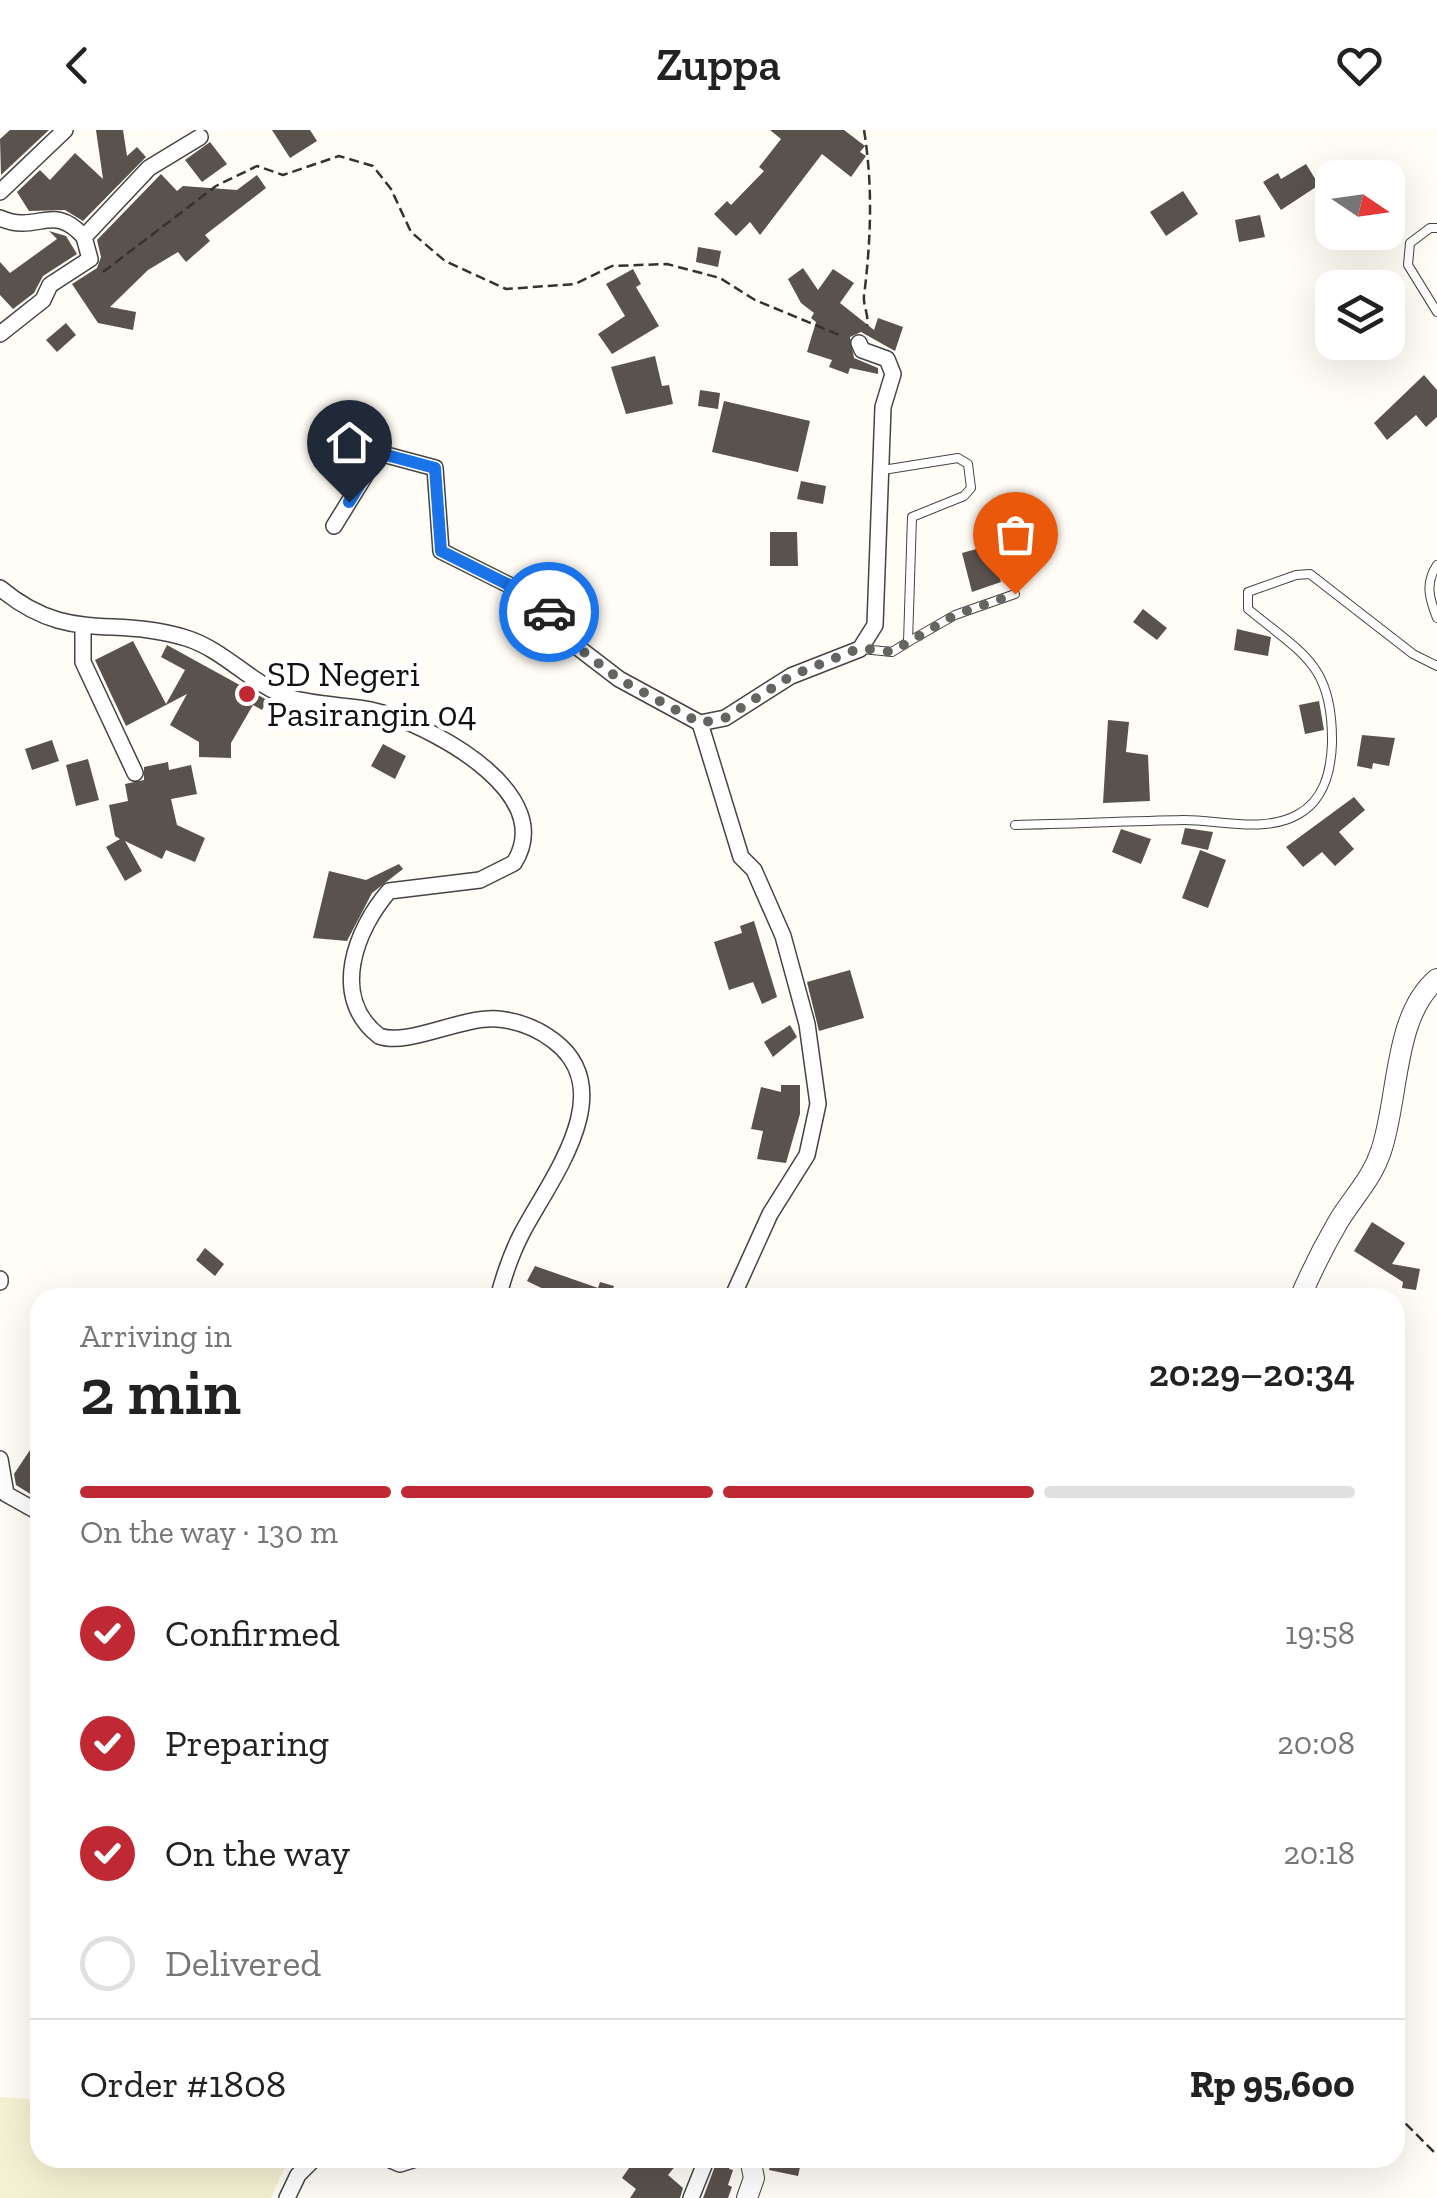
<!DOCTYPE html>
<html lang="en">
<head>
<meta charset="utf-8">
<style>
  :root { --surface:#fff; --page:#f2f2f2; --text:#222; --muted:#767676; --line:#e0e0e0; --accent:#c02934 }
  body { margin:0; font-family:"Zilla Slab",serif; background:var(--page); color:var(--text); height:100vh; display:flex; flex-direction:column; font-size:38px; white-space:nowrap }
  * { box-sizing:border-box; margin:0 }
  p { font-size:32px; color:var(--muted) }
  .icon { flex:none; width:55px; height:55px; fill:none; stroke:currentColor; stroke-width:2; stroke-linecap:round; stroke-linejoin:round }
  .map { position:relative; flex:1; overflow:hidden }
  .panel { position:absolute; left:30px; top:1158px; width:1375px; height:880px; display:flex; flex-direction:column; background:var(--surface); border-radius:30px; box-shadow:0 10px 40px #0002 }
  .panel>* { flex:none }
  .needle { width:65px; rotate:103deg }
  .fabs { position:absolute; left:1315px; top:30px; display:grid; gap:20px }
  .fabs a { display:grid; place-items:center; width:90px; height:90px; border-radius:20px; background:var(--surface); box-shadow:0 10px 40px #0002; font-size:50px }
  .pin { position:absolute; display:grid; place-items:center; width:85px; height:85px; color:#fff; margin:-102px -42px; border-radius:50% 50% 50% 0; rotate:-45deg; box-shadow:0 0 10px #0007 }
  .pin .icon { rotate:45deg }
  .courier { position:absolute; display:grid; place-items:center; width:100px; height:100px; margin:-50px; border:8px solid #1a73e8; border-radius:50%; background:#fff; color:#222; box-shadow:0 2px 12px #0007 }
  .headline em { font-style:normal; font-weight:600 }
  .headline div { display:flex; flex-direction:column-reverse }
  .headline { display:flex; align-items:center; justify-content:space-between; height:170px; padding:0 50px }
  h1 { font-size:65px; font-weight:600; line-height:75px }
  .bar { display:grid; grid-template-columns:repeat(4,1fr); gap:15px 10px; align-content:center; height:120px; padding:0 50px }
  .bar i { height:12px; border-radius:8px; background:var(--line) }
  .bar .active { background:var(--accent) }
  .bar p { grid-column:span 4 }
  .line { display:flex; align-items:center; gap:25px; padding:0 50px; border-top:2px solid var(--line) }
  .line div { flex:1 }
  ol { padding:0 50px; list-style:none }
  li { display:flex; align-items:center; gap:30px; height:110px }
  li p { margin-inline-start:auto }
  li .icon { padding:10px; border-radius:50%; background:var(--accent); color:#fff; stroke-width:4 }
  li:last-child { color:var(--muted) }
  li i { width:55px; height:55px; border:5px solid var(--line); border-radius:50% }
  header { display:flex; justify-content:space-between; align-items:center; height:130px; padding:0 50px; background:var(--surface); font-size:45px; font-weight:600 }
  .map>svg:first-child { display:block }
</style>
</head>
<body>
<header><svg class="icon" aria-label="back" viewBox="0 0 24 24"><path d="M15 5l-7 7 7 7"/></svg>Zuppa<svg class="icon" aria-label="heart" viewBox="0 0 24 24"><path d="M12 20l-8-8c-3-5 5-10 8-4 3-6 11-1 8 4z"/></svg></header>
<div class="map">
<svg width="1437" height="2068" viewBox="0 0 1437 2068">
  <rect width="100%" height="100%" fill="#fffdf5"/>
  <path fill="#f5f2d4" d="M0,1967L40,1970V2028H289L271,2068H0Z"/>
  <g fill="#59524d">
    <path d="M10,0H49L1,45L0,9Z"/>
    <path d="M96,0H123L127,26L137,17L146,27L83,91L65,80L29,81L17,62L40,40L50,50L75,23L103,49Z"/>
    <path d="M272,0H310L317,11L290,28Z"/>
    <path d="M770,0H844L865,16L860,22L866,26L851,47L822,24L760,105L750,92L736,106L714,84L727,71L731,75L764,41L759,37L781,9Z"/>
    <path d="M210,12L227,34L202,52L185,30Z"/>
    <path d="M1306,34L1319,55L1281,80L1263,52L1278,43L1281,49Z"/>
    <path d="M161,44L177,61L183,56L237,60L257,45L266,58L205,105L210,111L186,132L178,122L148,140L110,177L136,182L133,200L98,193L72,154L97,138L101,127L97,110Z"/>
    <path d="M1183,61L1198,84L1166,106L1150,82Z"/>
    <path d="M1260,85L1265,107L1239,112L1235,90Z"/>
    <path d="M49,101L66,106L77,124L43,146L34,163L13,179L0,165V132L10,143L57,109Z"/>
    <path d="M698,117L721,121L718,137L696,132Z"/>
    <path d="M803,138L818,160L833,139L854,153L840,173L874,200L878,188L903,197L895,221L861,202L850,207L854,228L878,238V244L850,238L848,244L829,237L832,230L807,222L816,192L811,188L814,183L801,173L788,149Z"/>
    <path d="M633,139L641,154L636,157L659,196L612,224L598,204L625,186L606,154Z"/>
    <path d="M66,193L76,205L57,222L46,210Z"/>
    <path d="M655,226L662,256L669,255L673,274L626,284L611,237Z"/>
    <path d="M1424,245L1437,260V287L1426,297L1416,285L1387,310L1374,293Z"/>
    <path d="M700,260L720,263L718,279L698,276Z"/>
    <path d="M724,271L810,291L798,342L712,322Z"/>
    <path d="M801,351L826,356L823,374L797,369Z"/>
    <path d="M770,402H797L798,436H770Z"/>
    <path d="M991,415L1001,452L972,462L962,423Z"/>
    <path d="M1143,479L1167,498L1157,510L1133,492Z"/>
    <path d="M1237,499L1271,507L1268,526L1234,520Z"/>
    <path d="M133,511L166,574L185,540L161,527L167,515L267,570L262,580L253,575L231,613V628L199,627V612L170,595L187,564L126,596L95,530Z"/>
    <path d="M1319,571L1324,600L1305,604L1299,575Z"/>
    <path d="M1108,590L1129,592L1126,622L1148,625L1150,671L1103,673Z"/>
    <path d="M1362,605L1395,608L1389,636L1373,633L1372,639L1357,636Z"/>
    <path d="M52,610L59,631L32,640L25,619Z"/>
    <path d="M383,614L406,626L395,649L371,636Z"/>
    <path d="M88,629L99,670L76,676L66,635Z"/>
    <path d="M168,632L169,640L191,635L197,664L171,669L177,695L205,708L195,732L166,720L162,729L125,711L142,741L125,751L106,717L120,709L115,706L109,675L128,671L125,654L144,650V637Z"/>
    <path d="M1354,667L1365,680L1339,702L1354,719L1335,736L1322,722L1303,737L1286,717Z"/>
    <path d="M1185,698L1213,702L1208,720L1181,714Z"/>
    <path d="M1121,699L1151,709L1141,734L1112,722Z"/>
    <path d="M1200,720L1226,730L1208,778L1182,768Z"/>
    <path d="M399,734L403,739L372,763L347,811L313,808L329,741L366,750Z"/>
    <path d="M754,791L777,867L762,874L753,852L729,860L714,812L742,803L740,796Z"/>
    <path d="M850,840L864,888L819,901L807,852Z"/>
    <path d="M790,895L797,907L773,927L764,912Z"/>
    <path d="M781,955H800V984L786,1033L757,1029L763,1001L751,999L761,957L781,962Z"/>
    <path d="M1372,1092L1405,1113L1392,1134L1420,1139L1416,1160L1402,1158L1403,1152L1354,1121Z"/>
    <path d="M205,1118L224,1134L215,1146L196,1130Z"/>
    <path d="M535,1136L598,1158L600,1152L614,1156L611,1164L620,1168H562L527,1151Z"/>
    <path d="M40,1305V1353L32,1365L16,1355L14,1344Z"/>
    <path d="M614,2028H670L677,2034L668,2045L683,2058L680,2068H630L636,2059L622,2048L629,2038Z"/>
    <path d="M718,2028H734L729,2039L733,2040L728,2055L732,2057L728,2068H703Z"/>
    <path d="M772,2028H802L798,2046L769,2040Z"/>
  </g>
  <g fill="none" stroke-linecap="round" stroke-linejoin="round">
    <g stroke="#444" stroke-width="10">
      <g id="service">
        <path d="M1437,98H1430L1410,113L1408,135L1437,182"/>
        <path d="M1437,435C1425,453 1429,468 1437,488"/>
        <path d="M908,512L955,485L1015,464"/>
        <path d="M862,519L892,522L908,512L912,387L964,366L971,358L968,334L958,328L883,340"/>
        <path d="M1015,695C1071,694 1127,691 1184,690C1220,690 1264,703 1297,685C1324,671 1331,642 1332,613C1333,535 1304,525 1248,479V462L1296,445L1310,444L1413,524L1437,536"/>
      </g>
    </g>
    <g stroke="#444" stroke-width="18">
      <g id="minor">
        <path d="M0,62L65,0"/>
        <path d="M0,88C38,105 52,71 84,107"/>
        <path d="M0,204L43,170L50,155L90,129L84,107L149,38L200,7"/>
        <path d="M334,396L379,323L435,338L441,421L527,464L558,490L576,516L619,549L700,593L725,588L791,546L860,519L875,495L883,277L893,244L887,229L862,220L859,213"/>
        <path d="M0,458C68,515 112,485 186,508C225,520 253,556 291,568C323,577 357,574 389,585C440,602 557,665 514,733L480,750L389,761C356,799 329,867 379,906C408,917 461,886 498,889C519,891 537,898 554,911C621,962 549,1051 522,1103C511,1124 504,1145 498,1168"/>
        <path d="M83,498V532L135,643"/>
        <path d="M700,593L741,727L754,740L783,806L807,894L818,974L807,1025L770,1084L732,1168"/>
        <path d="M0,1149V1152"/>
        <path d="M0,1329L6,1364L40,1383"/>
        <path d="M386,2028L400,2034L419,2028"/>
        <path d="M287,2068L298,2045L315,2028"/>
        <path d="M691,2068L707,2028"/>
      </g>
    </g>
    <g stroke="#444" stroke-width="22">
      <g id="tertiary">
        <path d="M1300,1168C1311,1142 1324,1116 1338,1092C1353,1067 1372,1049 1381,1021C1399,969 1393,886 1437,849"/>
        <path d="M747,2068L754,2048L750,2028"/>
      </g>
    </g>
    <g stroke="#333" stroke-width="2.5" stroke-dasharray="10 5" stroke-linecap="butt">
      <path d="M864,0C873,56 871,110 864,166C863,176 869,184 867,196"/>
      <path d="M103,142L216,56L257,36L283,45L339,26L373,36L391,59L411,102L445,131L506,159L575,154L612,136L667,134L720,148L755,170L842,206"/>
      <path d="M1395,1983L1437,2025"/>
    </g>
    <use href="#service" stroke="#fff" stroke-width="8"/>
    <use href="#minor" stroke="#fff" stroke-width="15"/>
    <use href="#tertiary" stroke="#fff" stroke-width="20"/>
  </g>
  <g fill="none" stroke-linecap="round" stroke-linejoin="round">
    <path stroke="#646461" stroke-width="10" stroke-dasharray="0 18" d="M549,482L576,516L619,549L700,593L725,588L791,546L860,518L892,522L955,485L1015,464"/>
    <path stroke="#1a73e8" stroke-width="12" d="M349,372L379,323L435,338L441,421L527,464L549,482"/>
  </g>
  <circle fill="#c02934" stroke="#fff" stroke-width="4" cx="247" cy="564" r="10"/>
  <g text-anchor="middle" stroke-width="10" stroke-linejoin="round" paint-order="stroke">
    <g font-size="35" fill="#111" stroke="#fff" text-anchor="start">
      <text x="267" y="556">SD Negeri<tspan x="267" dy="40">Pasirangin 04</tspan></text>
    </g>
  </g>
</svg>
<div class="fabs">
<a><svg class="needle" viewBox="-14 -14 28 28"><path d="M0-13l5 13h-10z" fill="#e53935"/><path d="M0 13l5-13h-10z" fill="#767676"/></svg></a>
<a><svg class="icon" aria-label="layers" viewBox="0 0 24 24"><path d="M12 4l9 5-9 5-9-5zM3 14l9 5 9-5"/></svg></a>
</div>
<div class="pin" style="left:1015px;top:464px;background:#ea580c"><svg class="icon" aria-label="bag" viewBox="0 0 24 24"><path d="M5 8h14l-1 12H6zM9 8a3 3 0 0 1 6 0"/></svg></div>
<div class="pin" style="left:349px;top:372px;background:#1f2937"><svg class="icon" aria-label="home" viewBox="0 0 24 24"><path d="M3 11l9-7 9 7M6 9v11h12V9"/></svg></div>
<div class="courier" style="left:549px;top:482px"><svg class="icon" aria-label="car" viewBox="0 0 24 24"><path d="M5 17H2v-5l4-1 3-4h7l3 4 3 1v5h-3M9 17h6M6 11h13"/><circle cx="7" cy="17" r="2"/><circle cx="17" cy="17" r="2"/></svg></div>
<section class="panel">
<div class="headline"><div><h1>2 min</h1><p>Arriving in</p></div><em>20:29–20:34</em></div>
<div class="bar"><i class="active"></i><i class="active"></i><i class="active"></i><i></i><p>On the way · 130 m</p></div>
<ol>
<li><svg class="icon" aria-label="check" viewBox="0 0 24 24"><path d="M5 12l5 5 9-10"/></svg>Confirmed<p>19:58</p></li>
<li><svg class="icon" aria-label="check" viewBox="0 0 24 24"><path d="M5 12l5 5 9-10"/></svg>Preparing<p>20:08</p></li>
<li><svg class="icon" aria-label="check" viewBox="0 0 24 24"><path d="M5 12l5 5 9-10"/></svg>On the way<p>20:18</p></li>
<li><i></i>Delivered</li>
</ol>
<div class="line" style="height:130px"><div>Order #1808</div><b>Rp 95,600</b></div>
</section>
</div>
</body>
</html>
